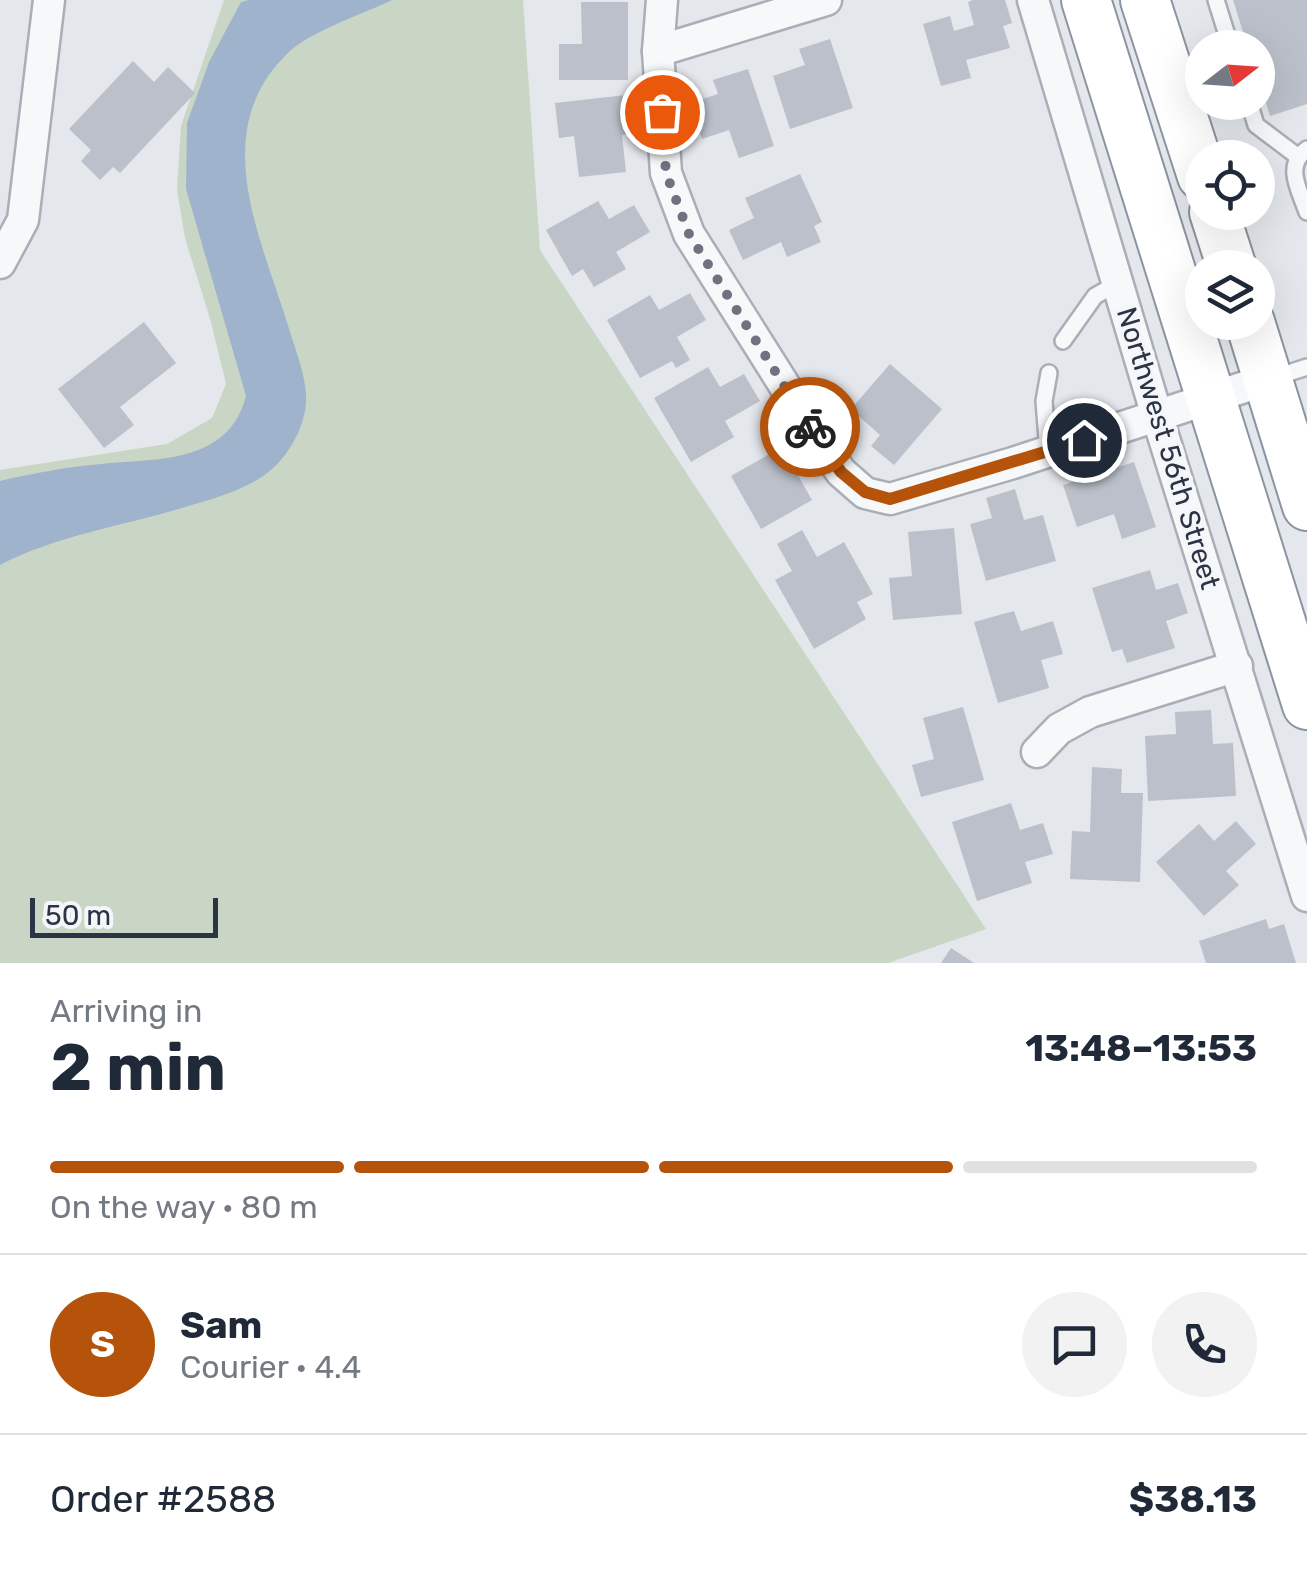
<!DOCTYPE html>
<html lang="en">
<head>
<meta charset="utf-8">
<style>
  :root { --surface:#fff; --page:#f2f2f3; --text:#1f2937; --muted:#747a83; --line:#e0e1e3; --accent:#b45309 }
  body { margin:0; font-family:Rubik,sans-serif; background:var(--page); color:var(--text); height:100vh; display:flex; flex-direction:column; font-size:38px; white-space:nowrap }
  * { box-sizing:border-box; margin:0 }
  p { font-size:32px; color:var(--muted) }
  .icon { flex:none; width:55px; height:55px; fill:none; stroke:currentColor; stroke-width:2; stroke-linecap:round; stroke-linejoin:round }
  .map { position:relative; height:963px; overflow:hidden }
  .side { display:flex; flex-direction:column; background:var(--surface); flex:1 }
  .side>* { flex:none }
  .needle { width:65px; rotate:73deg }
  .buttons { position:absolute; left:1185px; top:30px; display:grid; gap:20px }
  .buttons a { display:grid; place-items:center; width:90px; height:90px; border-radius:50%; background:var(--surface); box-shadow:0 10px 40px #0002; font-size:50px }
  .scale { position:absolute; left:30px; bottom:25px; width:188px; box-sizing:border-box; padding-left:10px; border:5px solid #2b3445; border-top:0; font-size:28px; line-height:35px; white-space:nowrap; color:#2b3445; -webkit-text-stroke:8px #f4f6f9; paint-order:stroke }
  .pin { position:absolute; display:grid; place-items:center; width:85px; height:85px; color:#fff; margin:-42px; border:5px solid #fff; border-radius:50%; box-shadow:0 2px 10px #0007 }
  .courier { position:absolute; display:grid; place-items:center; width:100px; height:100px; margin:-50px; border:8px solid #b45309; border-radius:50%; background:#fff; color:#222; box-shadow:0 2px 12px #0007 }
  .overview em { font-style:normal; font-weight:700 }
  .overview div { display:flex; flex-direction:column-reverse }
  .overview { display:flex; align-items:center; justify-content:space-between; height:170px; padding:0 50px }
  h1 { font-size:65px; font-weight:700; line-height:75px }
  .bar { display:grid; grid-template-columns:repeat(4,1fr); gap:15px 10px; align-content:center; height:120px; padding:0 50px }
  .bar i { height:12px; border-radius:8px; background:var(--line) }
  .bar .on { background:var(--accent) }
  .bar p { grid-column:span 4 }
  .line { display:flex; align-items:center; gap:25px; padding:0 50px; border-top:2px solid var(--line) }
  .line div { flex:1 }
  .round { display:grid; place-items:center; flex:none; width:105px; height:105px; border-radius:52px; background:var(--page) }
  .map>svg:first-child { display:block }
</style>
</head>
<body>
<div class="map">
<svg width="1307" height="963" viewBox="0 0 1307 963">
  <rect width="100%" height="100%" fill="#e4e7ec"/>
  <path fill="#c9d6c5" d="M224,0H523L540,250L986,929L888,963H0V470L167,444L212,418L226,384L211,322L185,238L177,190L181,126Z"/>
  <path fill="#9fb4cc" d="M249,0H392C363,14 312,31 290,51C204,131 263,241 291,335C297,354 305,375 306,394C308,423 289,457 266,474C243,491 209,500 182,508C122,526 55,536 0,565V481C33,473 67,467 101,464C136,460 178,462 209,445C230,433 240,418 246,396L186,189L187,123L209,62L241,2Z"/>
  <g fill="#bbc0ca">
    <path d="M973,0H1005L1012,23L1003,26L1010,48L966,60L971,78L941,86L923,24L950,16L954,31L974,25L968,2Z"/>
    <path d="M1233,0H1307V104L1270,116L1258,76V48H1248Z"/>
    <path d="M581,2H628V80H559V44H582Z"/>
    <path d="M830,39L853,108L790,129L773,76L805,65L799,49Z"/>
    <path d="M133,61L154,82L168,67L195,93L120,173L113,167L100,180L81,161L91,150L69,129Z"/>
    <path d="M748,69L774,146L739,158L729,130L702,139L690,103L718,94L713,80Z"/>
    <path d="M626,95L631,133L622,135L626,172L579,177L574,136L559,138L555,103Z"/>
    <path d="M800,174L822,222L814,226L821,242L787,257L781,242L743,260L729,230L754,218L745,198Z"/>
    <path d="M598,201L609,219L634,205L650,232L616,252L626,269L594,287L583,269L572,276L546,230Z"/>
    <path d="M690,293L706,320L677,337L690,360L676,368L672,361L640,378L607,320L650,295L659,310Z"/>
    <path d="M144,322L176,363L120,407L134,425L104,448L58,389Z"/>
    <path d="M890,364L942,409L894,465L871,446L880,435L851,409Z"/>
    <path d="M708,367L720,387L744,374L760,401L725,421L734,437L691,462L654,398Z"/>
    <path d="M782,447L812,500L761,529L731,476Z"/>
    <path d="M1134,462L1156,527L1122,539L1114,514L1077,527L1063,485Z"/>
    <path d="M1015,489L1024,520L1043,515L1056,561L986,581L970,524L992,518L986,498Z"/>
    <path d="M954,528L962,614L893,620L889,578L912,576L908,532Z"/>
    <path d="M802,530L817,557L844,542L873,594L857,602L866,619L814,649L775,580L792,571L777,544Z"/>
    <path d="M1150,570L1156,590L1178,583L1188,613L1166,621L1175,648L1127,663L1122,649L1112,652L1092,588Z"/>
    <path d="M1014,611L1021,631L1053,621L1063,654L1041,660L1049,688L998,703L974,622Z"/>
    <path d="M963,707L984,780L921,797L912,765L934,759L923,718Z"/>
    <path d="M1211,710L1213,744L1233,743L1236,796L1148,801L1145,736L1176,734L1175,712Z"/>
    <path d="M1092,767L1122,769L1121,793H1143L1140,882L1070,879L1072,831L1090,832Z"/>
    <path d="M1011,803L1020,830L1043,823L1053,854L1025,862L1032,883L977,901L952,822Z"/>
    <path d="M1236,821L1256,844L1226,871L1239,885L1204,916L1156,862L1199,824L1214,841Z"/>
    <path d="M1266,919L1269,929L1284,924L1296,963H1206L1199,941Z"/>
    <path d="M951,948L974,963H941Z"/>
  </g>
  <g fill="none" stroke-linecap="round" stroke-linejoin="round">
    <g stroke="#a9aeb7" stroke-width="20">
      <g id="service">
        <path d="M1216,0L1231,48"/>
        <path d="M1249,102L1256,125L1297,156"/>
        <path d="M1307,149C1284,166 1299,189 1307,212"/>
        <path d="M1063,341L1095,296L1118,283"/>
        <path d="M1273,378L1307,367"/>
        <path d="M1048,452L1044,401L1049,373"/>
      </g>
    </g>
    <g stroke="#a9aeb7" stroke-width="35">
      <g id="minor">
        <path d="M662,0L658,51L666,173L689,234L822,445L841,472L865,493L890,499L1013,463L1269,379"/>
        <path d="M1033,0L1157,416L1307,896"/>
        <path d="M658,51L826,0"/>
        <path d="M0,263L23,220L49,0"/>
        <path d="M1037,752L1059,729L1090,712L1237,666"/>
      </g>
    </g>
    <g stroke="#8b94a3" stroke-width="52">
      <g id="trunk">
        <path d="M1086,0L1307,705"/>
        <path d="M1145,0L1202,176"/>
        <path d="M1214,212L1232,268"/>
        <path d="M1250,322L1307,506"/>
      </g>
    </g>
    <use href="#service" stroke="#f7f8fa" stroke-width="15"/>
    <use href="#minor" stroke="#f7f8fa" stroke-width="30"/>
    <use href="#trunk" stroke="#fff" stroke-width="48"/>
  </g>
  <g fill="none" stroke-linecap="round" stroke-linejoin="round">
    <path stroke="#6c737f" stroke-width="10" stroke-dasharray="0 18" d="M662,112L666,173L689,234L810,427"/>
    <path stroke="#b45309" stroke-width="12" d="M810,427L841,472L865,492L890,499L1084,440"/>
  </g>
  <g text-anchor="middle" stroke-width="8" stroke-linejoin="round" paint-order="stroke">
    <g font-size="28" fill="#2b3445" stroke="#f4f6f9">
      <text transform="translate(1169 448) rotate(73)" y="10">Northwest 56th Street</text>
    </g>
  </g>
</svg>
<div class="buttons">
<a><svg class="needle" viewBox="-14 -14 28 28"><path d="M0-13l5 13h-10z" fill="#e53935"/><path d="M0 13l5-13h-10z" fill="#747a83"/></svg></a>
<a><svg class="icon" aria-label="locate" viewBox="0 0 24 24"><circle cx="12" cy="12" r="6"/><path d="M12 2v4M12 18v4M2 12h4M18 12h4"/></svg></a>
<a><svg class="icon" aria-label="layers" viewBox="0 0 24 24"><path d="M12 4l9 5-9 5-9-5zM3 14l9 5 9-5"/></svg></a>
</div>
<div class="scale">50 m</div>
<div class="pin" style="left:662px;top:112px;background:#ea580c"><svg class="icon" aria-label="bag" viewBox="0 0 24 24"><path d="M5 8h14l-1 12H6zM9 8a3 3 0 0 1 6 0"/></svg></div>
<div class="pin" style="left:1084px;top:440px;background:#1f2937"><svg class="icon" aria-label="home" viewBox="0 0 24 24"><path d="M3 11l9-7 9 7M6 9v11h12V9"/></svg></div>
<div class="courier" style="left:810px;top:427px"><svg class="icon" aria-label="bike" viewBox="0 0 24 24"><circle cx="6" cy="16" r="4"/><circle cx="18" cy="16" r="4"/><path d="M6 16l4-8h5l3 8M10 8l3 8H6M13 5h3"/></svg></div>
</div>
<section class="side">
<div class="overview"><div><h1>2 min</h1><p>Arriving in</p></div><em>13:48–13:53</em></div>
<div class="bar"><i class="on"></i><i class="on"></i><i class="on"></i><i></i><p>On the way · 80 m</p></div>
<div class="line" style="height:180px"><b class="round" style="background:var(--accent);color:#fff">S</b><div><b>Sam</b><p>Courier · 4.4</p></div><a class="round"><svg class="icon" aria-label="chat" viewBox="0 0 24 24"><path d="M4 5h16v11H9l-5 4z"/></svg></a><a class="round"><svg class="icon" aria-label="phone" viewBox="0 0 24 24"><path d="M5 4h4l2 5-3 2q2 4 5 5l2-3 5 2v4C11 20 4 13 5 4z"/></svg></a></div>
<div class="line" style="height:130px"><div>Order #2588</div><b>$38.13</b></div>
</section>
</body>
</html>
